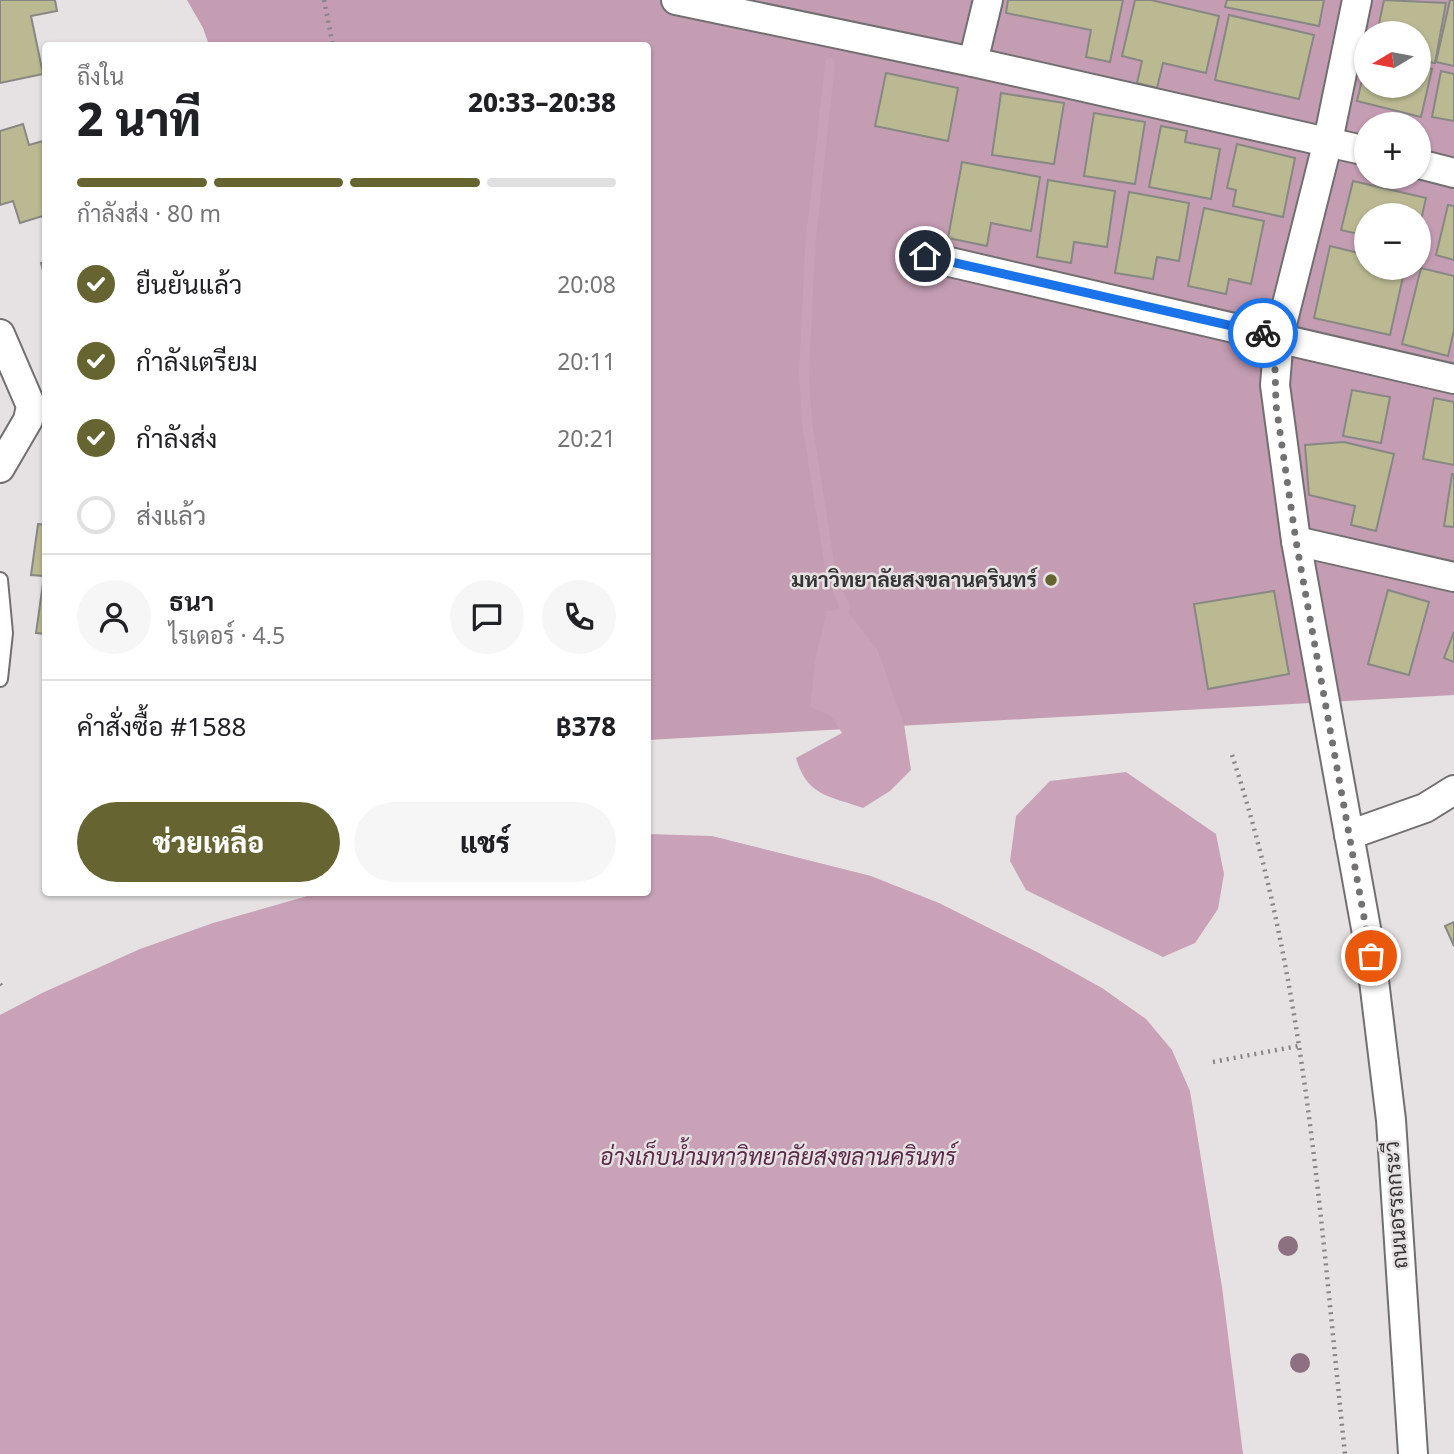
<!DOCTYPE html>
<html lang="th">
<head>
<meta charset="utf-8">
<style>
  :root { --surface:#fff; --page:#f6f6f6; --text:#202124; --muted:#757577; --line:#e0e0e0; --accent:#666431 }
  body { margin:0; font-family:"Noto Sans",Sarabun,sans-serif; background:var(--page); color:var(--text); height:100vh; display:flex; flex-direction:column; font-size:26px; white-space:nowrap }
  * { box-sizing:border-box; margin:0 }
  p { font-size:23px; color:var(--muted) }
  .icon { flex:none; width:38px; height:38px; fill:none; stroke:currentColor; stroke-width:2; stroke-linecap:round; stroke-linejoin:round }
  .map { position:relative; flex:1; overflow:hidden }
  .side { position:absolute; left:42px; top:42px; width:609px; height:854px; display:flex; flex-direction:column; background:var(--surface); border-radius:7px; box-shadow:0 2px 5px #0004 }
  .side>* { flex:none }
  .needle { width:46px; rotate:260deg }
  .tools { position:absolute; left:1354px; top:21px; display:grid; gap:14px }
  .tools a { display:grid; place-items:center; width:77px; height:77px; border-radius:50%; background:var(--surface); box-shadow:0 2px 5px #0004; font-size:35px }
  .pin { position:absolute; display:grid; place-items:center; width:60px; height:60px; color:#fff; margin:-30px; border:4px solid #fff; border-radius:50%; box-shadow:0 2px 7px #0007 }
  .courier { position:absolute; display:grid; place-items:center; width:70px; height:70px; margin:-35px; border:5px solid #1a73e8; border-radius:50%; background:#fff; color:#222; box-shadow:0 2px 9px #0007 }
  .summary em { font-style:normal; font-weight:800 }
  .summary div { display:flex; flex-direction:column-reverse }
  .summary { display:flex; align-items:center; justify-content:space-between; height:119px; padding:0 35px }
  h1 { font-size:46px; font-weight:800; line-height:52px }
  .bar { display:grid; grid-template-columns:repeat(4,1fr); gap:10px 7px; align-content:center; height:84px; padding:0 35px }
  .bar i { height:9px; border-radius:5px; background:var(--line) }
  .bar .selected { background:var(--accent) }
  .bar p { grid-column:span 4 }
  .line { display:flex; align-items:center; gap:18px; padding:0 35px; border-top:2px solid var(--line) }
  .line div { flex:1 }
  .round { display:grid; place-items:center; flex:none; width:74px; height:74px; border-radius:37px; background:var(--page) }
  ol { padding:0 35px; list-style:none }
  li { display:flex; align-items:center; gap:21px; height:77px }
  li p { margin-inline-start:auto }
  li .icon { padding:7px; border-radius:50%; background:var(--accent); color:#fff; stroke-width:4 }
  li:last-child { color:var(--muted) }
  li i { width:38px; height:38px; border:4px solid var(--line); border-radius:50% }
  .primary-button { display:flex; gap:14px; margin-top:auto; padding:14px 35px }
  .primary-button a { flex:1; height:80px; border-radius:42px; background:var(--accent); color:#fff; font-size:28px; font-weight:800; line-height:80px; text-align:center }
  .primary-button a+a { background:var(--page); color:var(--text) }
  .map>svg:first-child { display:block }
</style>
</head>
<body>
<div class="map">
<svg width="1454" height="1454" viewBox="0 0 1454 1454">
  <rect width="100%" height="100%" fill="#e6e2e4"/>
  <path fill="#c49db3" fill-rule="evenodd" d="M187,0H1454V695L648,740V46L209,45L203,28ZM1367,33H1419V86H1367ZM1367,124H1419V177H1367ZM1367,215H1419V268H1367Z"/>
  <g fill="#c9a2b7">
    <path d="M845,608L877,649L904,724L911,770L890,791L863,808C829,796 807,796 796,758L842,733L831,716L810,707L816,656L827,611Z"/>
    <path d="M1126,772L1216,834L1224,874L1218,909L1195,943L1163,957L1026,890L1010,861L1016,816L1050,781Z"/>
    <path d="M648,834L712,836L871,876L939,903L1037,952L1102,988L1146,1019L1172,1050L1190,1091L1222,1287L1243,1454H0V1015L42,993L140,949L213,923L318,893L648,892Z"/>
  </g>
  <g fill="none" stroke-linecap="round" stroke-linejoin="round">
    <path stroke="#c9a2b7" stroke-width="10" d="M830,63L810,249L804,374L807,422L831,574L845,608"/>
  </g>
  <g fill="#bab992" stroke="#878784" stroke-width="2">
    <path d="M0,0H55L57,11L31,16L43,74L0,83Z"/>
    <path d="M1008,0H1123L1110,62L1086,57L1091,30L1006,13Z"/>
    <path d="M1135,0H1151L1219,16L1206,73L1163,63L1157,88L1137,83L1142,61L1122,56Z"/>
    <path d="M1227,0H1324L1319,26L1225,7Z"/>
    <path d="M1384,0L1446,3L1435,63L1419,60V33H1377Z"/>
    <path d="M1450,0H1454V66L1436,62Z"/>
    <path d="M1229,15L1314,35L1299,99L1215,80Z"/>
    <path d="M1367,59V86H1419V66L1432,69L1421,117L1357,101Z"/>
    <path d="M1441,71L1454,74V121L1432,117Z"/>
    <path d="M886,73L958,88L948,141L875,126Z"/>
    <path d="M1001,93L1064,103L1054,164L992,155Z"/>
    <path d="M1094,113L1145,122L1135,184L1084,176Z"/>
    <path d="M23,124L29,145L46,140V215L20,223L13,201L0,205V131Z"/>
    <path d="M1161,126L1187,131L1185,142L1220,149L1211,199L1149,187Z"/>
    <path d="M1237,144L1295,158L1283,217L1233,206L1236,190L1227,188Z"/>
    <path d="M962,162L1040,177L1031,231L991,223L987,246L948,238Z"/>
    <path d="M1048,180L1115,191L1107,247L1074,242L1071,263L1037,257Z"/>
    <path d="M1353,181L1426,198L1419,229V215H1367V236L1341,230Z"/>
    <path d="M1129,192L1189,203L1179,261L1157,257L1153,279L1115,273Z"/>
    <path d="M1448,205L1454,206V260L1436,255Z"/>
    <path d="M1204,208L1264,221L1251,284L1229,279L1226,294L1188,286Z"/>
    <path d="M1330,246L1367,255V268H1405L1390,335L1314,318Z"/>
    <path d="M46,262V281L41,263Z"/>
    <path d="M1421,268L1454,276V330L1448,356L1402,344Z"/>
    <path d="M1352,390L1390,397L1381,443L1343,436Z"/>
    <path d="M1434,398L1454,402V465L1423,459Z"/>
    <path d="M1344,442L1394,454L1376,531L1351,525L1355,506L1309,495L1305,445Z"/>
    <path d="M1452,474H1454V527L1444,526Z"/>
    <path d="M38,524L46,525V634L36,633L44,576L31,575Z"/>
    <path d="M1388,590L1429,602L1409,675L1368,664Z"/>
    <path d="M1274,591L1289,674L1208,689L1194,604Z"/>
    <path d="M1454,632V662L1444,658Z"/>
    <path d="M1454,922V946L1445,926Z"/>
  </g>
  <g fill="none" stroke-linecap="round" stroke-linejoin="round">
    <g stroke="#726f71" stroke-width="18">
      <path id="lane" d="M0,580L5,633L0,679"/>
    </g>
    <g stroke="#726f71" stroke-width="32">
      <g id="street">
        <path d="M676,0L973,62L1367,151"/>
        <path d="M1357,0L1328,141L1279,336L1275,385L1296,541L1371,956L1391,1120L1413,1454"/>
        <path d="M973,62L988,0"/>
        <path d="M1419,164L1454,173"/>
        <path d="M924,256L1454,379"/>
        <path d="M0,334L31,406L28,420L0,468"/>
        <path d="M1296,541L1454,577"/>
        <path d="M1349,835L1425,808L1454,790"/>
      </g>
    </g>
    <g stroke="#878586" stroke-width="4.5" stroke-dasharray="2 5" stroke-linecap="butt">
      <path d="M324,0L333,46"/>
      <path d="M1232,755C1306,979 1320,1220 1345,1454"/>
      <path d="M0,984L3,989"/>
      <path d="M1213,1062L1298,1046"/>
    </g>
    <use href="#lane" stroke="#fff" stroke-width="14"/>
    <use href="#street" stroke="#fff" stroke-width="28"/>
  </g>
  <g fill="#8d7183">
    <circle cx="1288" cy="1246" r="10"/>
    <circle cx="1300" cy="1363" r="10"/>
  </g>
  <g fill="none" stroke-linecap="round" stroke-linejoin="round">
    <path stroke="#737172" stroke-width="7" stroke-dasharray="0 12.6" d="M1263,333L1279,336L1275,368L1276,405L1296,541L1371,956"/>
    <path stroke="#1a73e8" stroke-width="9" d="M925,256L1263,333"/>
  </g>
  <circle fill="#666431" stroke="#e6e2e4" stroke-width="2.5" cx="1051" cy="580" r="7"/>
  <g text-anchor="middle" stroke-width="5" stroke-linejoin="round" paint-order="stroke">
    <g font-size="21" font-weight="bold" fill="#353435" stroke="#e6e2e4" text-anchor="end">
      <text x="1037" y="587">มหาวิทยาลัยสงขลานครินทร์</text>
    </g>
    <g font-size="21" fill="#353435" stroke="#e6e2e4">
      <text transform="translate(1396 1205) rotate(-94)" y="7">ถนนอรรถกระวี</text>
    </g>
    <g font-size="23" font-style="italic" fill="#5c2a49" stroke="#e6e2e4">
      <text x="778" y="1165">อ่างเก็บน้ำมหาวิทยาลัยสงขลานครินทร์</text>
    </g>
  </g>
</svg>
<div class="tools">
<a><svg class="needle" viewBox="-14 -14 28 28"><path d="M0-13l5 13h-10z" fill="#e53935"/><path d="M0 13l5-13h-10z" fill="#757577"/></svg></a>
<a>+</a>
<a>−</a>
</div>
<div class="pin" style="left:1371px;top:956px;background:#ea580c"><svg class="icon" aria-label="bag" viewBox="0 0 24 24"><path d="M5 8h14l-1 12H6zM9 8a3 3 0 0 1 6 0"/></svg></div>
<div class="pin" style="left:925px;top:256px;background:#1f2937"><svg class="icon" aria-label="home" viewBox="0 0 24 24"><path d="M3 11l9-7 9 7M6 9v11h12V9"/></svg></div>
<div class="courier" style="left:1263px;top:333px"><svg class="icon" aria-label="bike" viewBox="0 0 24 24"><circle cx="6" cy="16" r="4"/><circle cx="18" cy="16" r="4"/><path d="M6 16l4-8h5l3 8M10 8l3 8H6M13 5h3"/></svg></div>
<section class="side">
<div class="summary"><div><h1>2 นาที</h1><p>ถึงใน</p></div><em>20:33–20:38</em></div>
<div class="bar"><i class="selected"></i><i class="selected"></i><i class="selected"></i><i></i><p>กำลังส่ง · 80 m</p></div>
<ol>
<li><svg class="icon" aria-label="check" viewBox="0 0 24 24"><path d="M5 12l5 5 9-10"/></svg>ยืนยันแล้ว<p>20:08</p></li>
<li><svg class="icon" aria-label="check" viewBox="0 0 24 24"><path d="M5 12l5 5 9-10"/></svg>กำลังเตรียม<p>20:11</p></li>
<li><svg class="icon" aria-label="check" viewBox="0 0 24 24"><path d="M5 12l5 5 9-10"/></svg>กำลังส่ง<p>20:21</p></li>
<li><i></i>ส่งแล้ว</li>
</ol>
<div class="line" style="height:126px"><a class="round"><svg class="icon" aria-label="person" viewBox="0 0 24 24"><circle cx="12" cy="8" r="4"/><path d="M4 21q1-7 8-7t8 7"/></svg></a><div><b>ธนา</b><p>ไรเดอร์ · 4.5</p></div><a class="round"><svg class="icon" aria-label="chat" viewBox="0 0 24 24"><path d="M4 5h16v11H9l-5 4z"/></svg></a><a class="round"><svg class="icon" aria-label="phone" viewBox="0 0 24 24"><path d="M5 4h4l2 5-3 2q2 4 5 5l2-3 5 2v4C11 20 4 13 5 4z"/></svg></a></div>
<div class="line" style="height:91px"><div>คำสั่งซื้อ #1588</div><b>฿378</b></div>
<div class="primary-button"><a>ช่วยเหลือ</a><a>แชร์</a></div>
</section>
</div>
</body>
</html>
